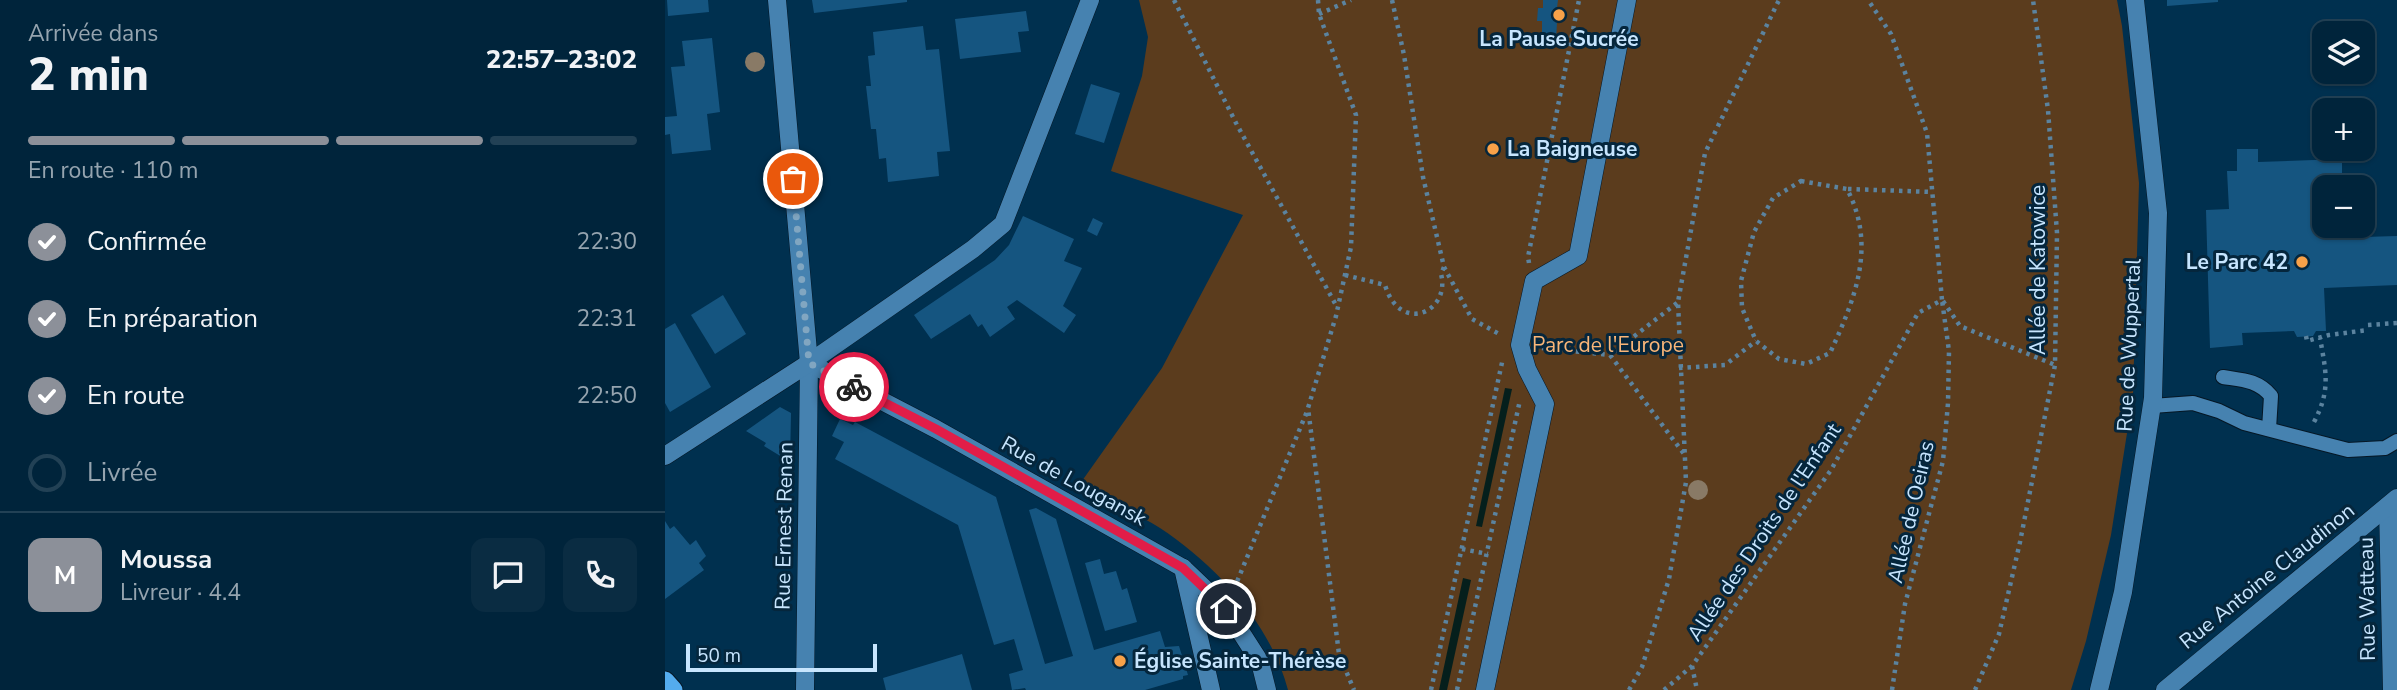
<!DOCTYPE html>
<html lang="fr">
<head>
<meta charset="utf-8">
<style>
  :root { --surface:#00243b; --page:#0a2c42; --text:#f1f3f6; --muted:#95a4af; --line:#224155; --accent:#8c9099 }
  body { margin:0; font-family:"Nunito Sans",sans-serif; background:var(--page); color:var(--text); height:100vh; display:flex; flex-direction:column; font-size:26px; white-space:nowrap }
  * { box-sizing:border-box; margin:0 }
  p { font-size:23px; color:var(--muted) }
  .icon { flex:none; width:38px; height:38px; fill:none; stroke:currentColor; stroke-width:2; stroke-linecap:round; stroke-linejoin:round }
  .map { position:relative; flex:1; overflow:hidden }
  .panel { display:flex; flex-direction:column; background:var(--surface); width:665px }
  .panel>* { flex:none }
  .controls { position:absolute; left:1647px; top:21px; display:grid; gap:14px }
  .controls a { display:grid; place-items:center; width:63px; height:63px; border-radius:14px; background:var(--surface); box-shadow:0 2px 5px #0004,0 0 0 2px var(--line); font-size:35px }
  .scale { position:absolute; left:21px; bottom:18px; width:191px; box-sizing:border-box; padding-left:7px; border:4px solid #c7e5fe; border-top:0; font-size:19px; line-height:24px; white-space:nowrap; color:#c7e5fe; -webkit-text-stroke:5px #05263c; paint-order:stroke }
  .pin { position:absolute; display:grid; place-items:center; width:60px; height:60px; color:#fff; margin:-30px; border:4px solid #fff; border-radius:50%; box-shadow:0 2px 7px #0007 }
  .courier { position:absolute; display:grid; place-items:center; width:70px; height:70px; margin:-35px; border:5px solid #e11d48; border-radius:50%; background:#fff; color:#222; box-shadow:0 2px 9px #0007 }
  .overview em { font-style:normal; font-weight:800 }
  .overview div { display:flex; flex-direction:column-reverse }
  .overview { display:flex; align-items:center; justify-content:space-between; height:119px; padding:0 28px }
  h1 { font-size:46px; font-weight:800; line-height:52px }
  .bar { display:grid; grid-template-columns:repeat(4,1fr); gap:10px 7px; align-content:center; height:84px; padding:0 28px }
  .bar i { height:9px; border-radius:5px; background:var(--line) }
  .bar .current { background:var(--accent) }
  .bar p { grid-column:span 4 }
  .line { display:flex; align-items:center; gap:18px; padding:0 28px; border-top:2px solid var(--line) }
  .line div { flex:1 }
  .round { display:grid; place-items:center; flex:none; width:74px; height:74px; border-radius:14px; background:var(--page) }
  ol { padding:0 28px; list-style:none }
  li { display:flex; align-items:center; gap:21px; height:77px }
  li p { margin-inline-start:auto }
  li .icon { padding:7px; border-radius:50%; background:var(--accent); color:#fff; stroke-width:4 }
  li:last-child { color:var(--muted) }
  li i { width:38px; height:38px; border:4px solid var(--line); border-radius:50% }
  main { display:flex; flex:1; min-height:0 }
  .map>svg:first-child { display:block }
</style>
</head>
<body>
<main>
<section class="panel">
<div class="overview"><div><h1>2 min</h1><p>Arrivée dans</p></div><em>22:57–23:02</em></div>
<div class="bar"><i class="current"></i><i class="current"></i><i class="current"></i><i></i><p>En route · 110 m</p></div>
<ol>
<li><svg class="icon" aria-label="check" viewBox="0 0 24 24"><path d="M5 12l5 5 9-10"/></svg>Confirmée<p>22:30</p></li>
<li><svg class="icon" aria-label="check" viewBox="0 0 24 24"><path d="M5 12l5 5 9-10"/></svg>En préparation<p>22:31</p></li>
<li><svg class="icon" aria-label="check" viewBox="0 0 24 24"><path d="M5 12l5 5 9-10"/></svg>En route<p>22:50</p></li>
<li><i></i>Livrée</li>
</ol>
<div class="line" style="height:126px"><b class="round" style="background:var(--accent);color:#fff">M</b><div><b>Moussa</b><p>Livreur · 4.4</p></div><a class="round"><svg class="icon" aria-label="chat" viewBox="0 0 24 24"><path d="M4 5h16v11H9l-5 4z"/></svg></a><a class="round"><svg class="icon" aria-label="phone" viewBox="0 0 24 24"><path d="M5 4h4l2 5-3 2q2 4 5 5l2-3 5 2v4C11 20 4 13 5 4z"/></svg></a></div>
</section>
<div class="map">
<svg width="1732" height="690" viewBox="0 0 1732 690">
  <rect width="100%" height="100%" fill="#00304f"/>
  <path fill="#5b3c1d" d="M474,0H1452L1457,26L1474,183L1468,395L1446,535L1421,641L1406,690H623C606,624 551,565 495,528C470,512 439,501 412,488L497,368L578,215L446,171L477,76L483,37Z"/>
  <g fill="#051f1c">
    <path d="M840,388L847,389L817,527L811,526Z"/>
    <path d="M798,578L806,580L782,690H774Z"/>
  </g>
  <g fill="#155580">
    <path d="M2,0H43L44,12L3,16Z"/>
    <path d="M147,0H242V2L149,13Z"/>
    <path d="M878,0H893L892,8L900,12L899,19L896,22H892L891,41L877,40V21H872L873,8H878Z"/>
    <path d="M1502,0H1553V2L1502,6Z"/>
    <path d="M361,11L364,31L353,32L356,52L295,59L290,19Z"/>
    <path d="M258,26L261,50L274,49L285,151L272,152L274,176L223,182L221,158L214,159L211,129H206L201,86H206L203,56L210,55L208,32Z"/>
    <path d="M47,38L55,112L42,114L46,150L7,154L5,134L0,135V117L12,116L6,67L20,66L17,41Z"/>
    <path d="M426,84L455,93L439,143L410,134Z"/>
    <path d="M1572,149H1593V162L1677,159V179H1663V187H1659V226H1665V238L1732,236V285L1659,288L1661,331H1651L1648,336L1632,337L1629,331L1577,333L1578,345L1545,348L1541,210L1564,209L1562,171H1572Z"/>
    <path d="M358,216L409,239L399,261L417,268L398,306L411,315L399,333L352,300L342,307L350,319L325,337L317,324L313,327L305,314L266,339L249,315L330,260L344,245Z"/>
    <path d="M428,218L438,223L432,236L422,231Z"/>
    <path d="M58,295L81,334L50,354L26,315Z"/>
    <path d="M10,323L46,387L5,412L0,403V329Z"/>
    <path d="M115,407L126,413L125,462L99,446L101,443L81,431Z"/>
    <path d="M175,419L188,425L190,422L331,497L380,664L408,656L364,510L371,508L391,519L429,650L495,631L500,647L514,646L523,675L518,676V679L480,690H361L360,688L347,690L344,674L358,670L349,639L329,645L293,525L170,459L179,442L167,436Z"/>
    <path d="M0,521L5,529L9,526L25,545L31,540L41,556L34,563L39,570L0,599Z"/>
    <path d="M435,559L439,574L451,571L457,590L462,588L472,622L440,631L420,563Z"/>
    <path d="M297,654L307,690H221L218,678Z"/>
  </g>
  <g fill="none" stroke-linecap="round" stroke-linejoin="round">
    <g stroke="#051725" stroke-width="16">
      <g id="service">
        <path d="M1558,377C1577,380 1593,380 1606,396L1604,429"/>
        <path d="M1487,406L1528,403L1554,411L1579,423L1683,450L1720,448L1732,441"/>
      </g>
    </g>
    <g stroke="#051725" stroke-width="19">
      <path id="pedestrian" d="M820,690L880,404L862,369L855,345L869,281L913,256L962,0"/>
    </g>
    <g stroke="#051725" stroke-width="19">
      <g id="minor">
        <path d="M112,0L144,363L140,690"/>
        <path d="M144,363L271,429L518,568L561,609L595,662L602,690"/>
        <path d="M0,456L144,363L308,249L338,224L425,0"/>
        <path d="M1723,506L1727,690"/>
        <path d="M518,568L546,690"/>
        <path d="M1434,690L1458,592L1488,398L1493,213L1470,0"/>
        <path d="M1500,690L1732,498"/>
      </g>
    </g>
    <g stroke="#051725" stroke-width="21">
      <path id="trunk" d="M0,681L8,690"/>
    </g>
    <g stroke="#5b839f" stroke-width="4.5" stroke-dasharray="3.5 5" stroke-linecap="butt">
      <path d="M509,0L571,123L672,307"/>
      <path d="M653,0L654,14L691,115L686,247L671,316L643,408L674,654L689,690"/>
      <path d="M727,0L739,55L758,177L779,267L807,319L836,335"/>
      <path d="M654,14L686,0"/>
      <path d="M1136,181L1182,189C1212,246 1190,299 1165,353L1141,364L1114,359L1091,341L1077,308L1076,281L1089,232L1108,198Z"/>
      <path d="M1183,189L1268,192"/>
      <path d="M864,263L863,257L914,0"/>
      <path d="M680,275L720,285C735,335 786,312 776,274L779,267"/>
      <path d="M1278,301L1295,326L1390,365"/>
      <path d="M1012,303L945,355L1019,454"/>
      <path d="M1703,325L1732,323"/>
      <path d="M1641,336L1642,341L1664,335L1703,330"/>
      <path d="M877,348L945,355"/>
      <path d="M1014,368L1060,365L1091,341"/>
      <path d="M1649,422C1666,390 1661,372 1655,338"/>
      <path d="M797,549L823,554"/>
      <path d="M569,589L643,409"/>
      <path d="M1027,666L1032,690"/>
      <path d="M766,690L838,358"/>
      <path d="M792,690L855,400"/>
      <path d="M964,690L977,667L1004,579L1021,482L1013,302L1040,153L1114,0"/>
      <path d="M999,690L1027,666L1166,470L1253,313L1277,300L1262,133L1226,34L1203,0"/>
      <path d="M1227,690L1240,604L1278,461L1283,403L1284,351L1277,300"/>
      <path d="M1310,690L1334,634L1355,542L1390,365L1392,233L1383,110L1368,0"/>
    </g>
    <use href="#service" stroke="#4682b0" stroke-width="14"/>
    <use href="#pedestrian" stroke="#4682b0" stroke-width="18"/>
    <use href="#minor" stroke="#4682b0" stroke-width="18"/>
    <use href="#trunk" stroke="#54acee" stroke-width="19"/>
  </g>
  <g fill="#897a66">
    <circle cx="90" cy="62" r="10"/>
    <circle cx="1033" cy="490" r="10"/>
  </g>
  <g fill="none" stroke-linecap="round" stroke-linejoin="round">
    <path stroke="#81a6c1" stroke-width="7" stroke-dasharray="0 12.6" d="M128,179L144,363L189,387"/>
    <path stroke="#e11d48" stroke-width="9" d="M189,387L271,429L518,568L561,609"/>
  </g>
  <g fill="#f7a149" stroke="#05263c" stroke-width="2.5">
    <circle cx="894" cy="15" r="7"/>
    <circle cx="828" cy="149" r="7"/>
    <circle cx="1637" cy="262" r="7"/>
    <circle cx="455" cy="661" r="7"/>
  </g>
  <g text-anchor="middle" stroke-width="6" stroke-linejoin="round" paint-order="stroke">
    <g font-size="21" font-weight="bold" fill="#c7e5fe" stroke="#05263c" text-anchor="start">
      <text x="894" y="46" text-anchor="middle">La Pause Sucrée</text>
      <text x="842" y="156">La Baigneuse</text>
      <text x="1623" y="269" text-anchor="end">Le Parc 42</text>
      <text x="469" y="668">Église Sainte-Thérèse</text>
    </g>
    <g font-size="21" fill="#c7e5fe" stroke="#05263c">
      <text transform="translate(1373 270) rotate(-90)" y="7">Allée de Katowice</text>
      <text transform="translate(1464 345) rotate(-87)" y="7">Rue de Wuppertal</text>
      <text transform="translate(409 481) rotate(29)" y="7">Rue de Lougansk</text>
      <text transform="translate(1246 512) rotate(-77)" y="7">Allée de Oeiras</text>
      <text transform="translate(119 526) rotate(-89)" y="7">Rue Ernest Renan</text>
      <text transform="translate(1099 532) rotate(-56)" y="7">Allée des Droits de l'Enfant</text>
      <text transform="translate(1602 576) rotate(-39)" y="7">Rue Antoine Claudinon</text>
      <text transform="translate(1702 599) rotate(-91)" y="7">Rue Watteau</text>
    </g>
    <g font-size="21" fill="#f9b678" stroke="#05263c">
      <text x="943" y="352">Parc de l'Europe</text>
    </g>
  </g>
</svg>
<div class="controls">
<a><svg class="icon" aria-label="layers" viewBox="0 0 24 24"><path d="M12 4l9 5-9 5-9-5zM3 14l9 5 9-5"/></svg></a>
<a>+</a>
<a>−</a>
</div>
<div class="scale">50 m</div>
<div class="pin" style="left:128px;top:179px;background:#ea580c"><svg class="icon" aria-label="bag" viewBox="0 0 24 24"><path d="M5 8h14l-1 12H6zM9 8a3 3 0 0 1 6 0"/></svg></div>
<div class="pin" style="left:561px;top:609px;background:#1f2937"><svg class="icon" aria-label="home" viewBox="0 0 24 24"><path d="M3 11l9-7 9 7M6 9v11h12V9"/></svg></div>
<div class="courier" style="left:189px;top:387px"><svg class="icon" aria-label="bike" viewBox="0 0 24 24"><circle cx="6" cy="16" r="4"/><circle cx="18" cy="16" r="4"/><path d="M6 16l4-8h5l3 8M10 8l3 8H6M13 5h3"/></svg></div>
</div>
</main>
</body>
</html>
